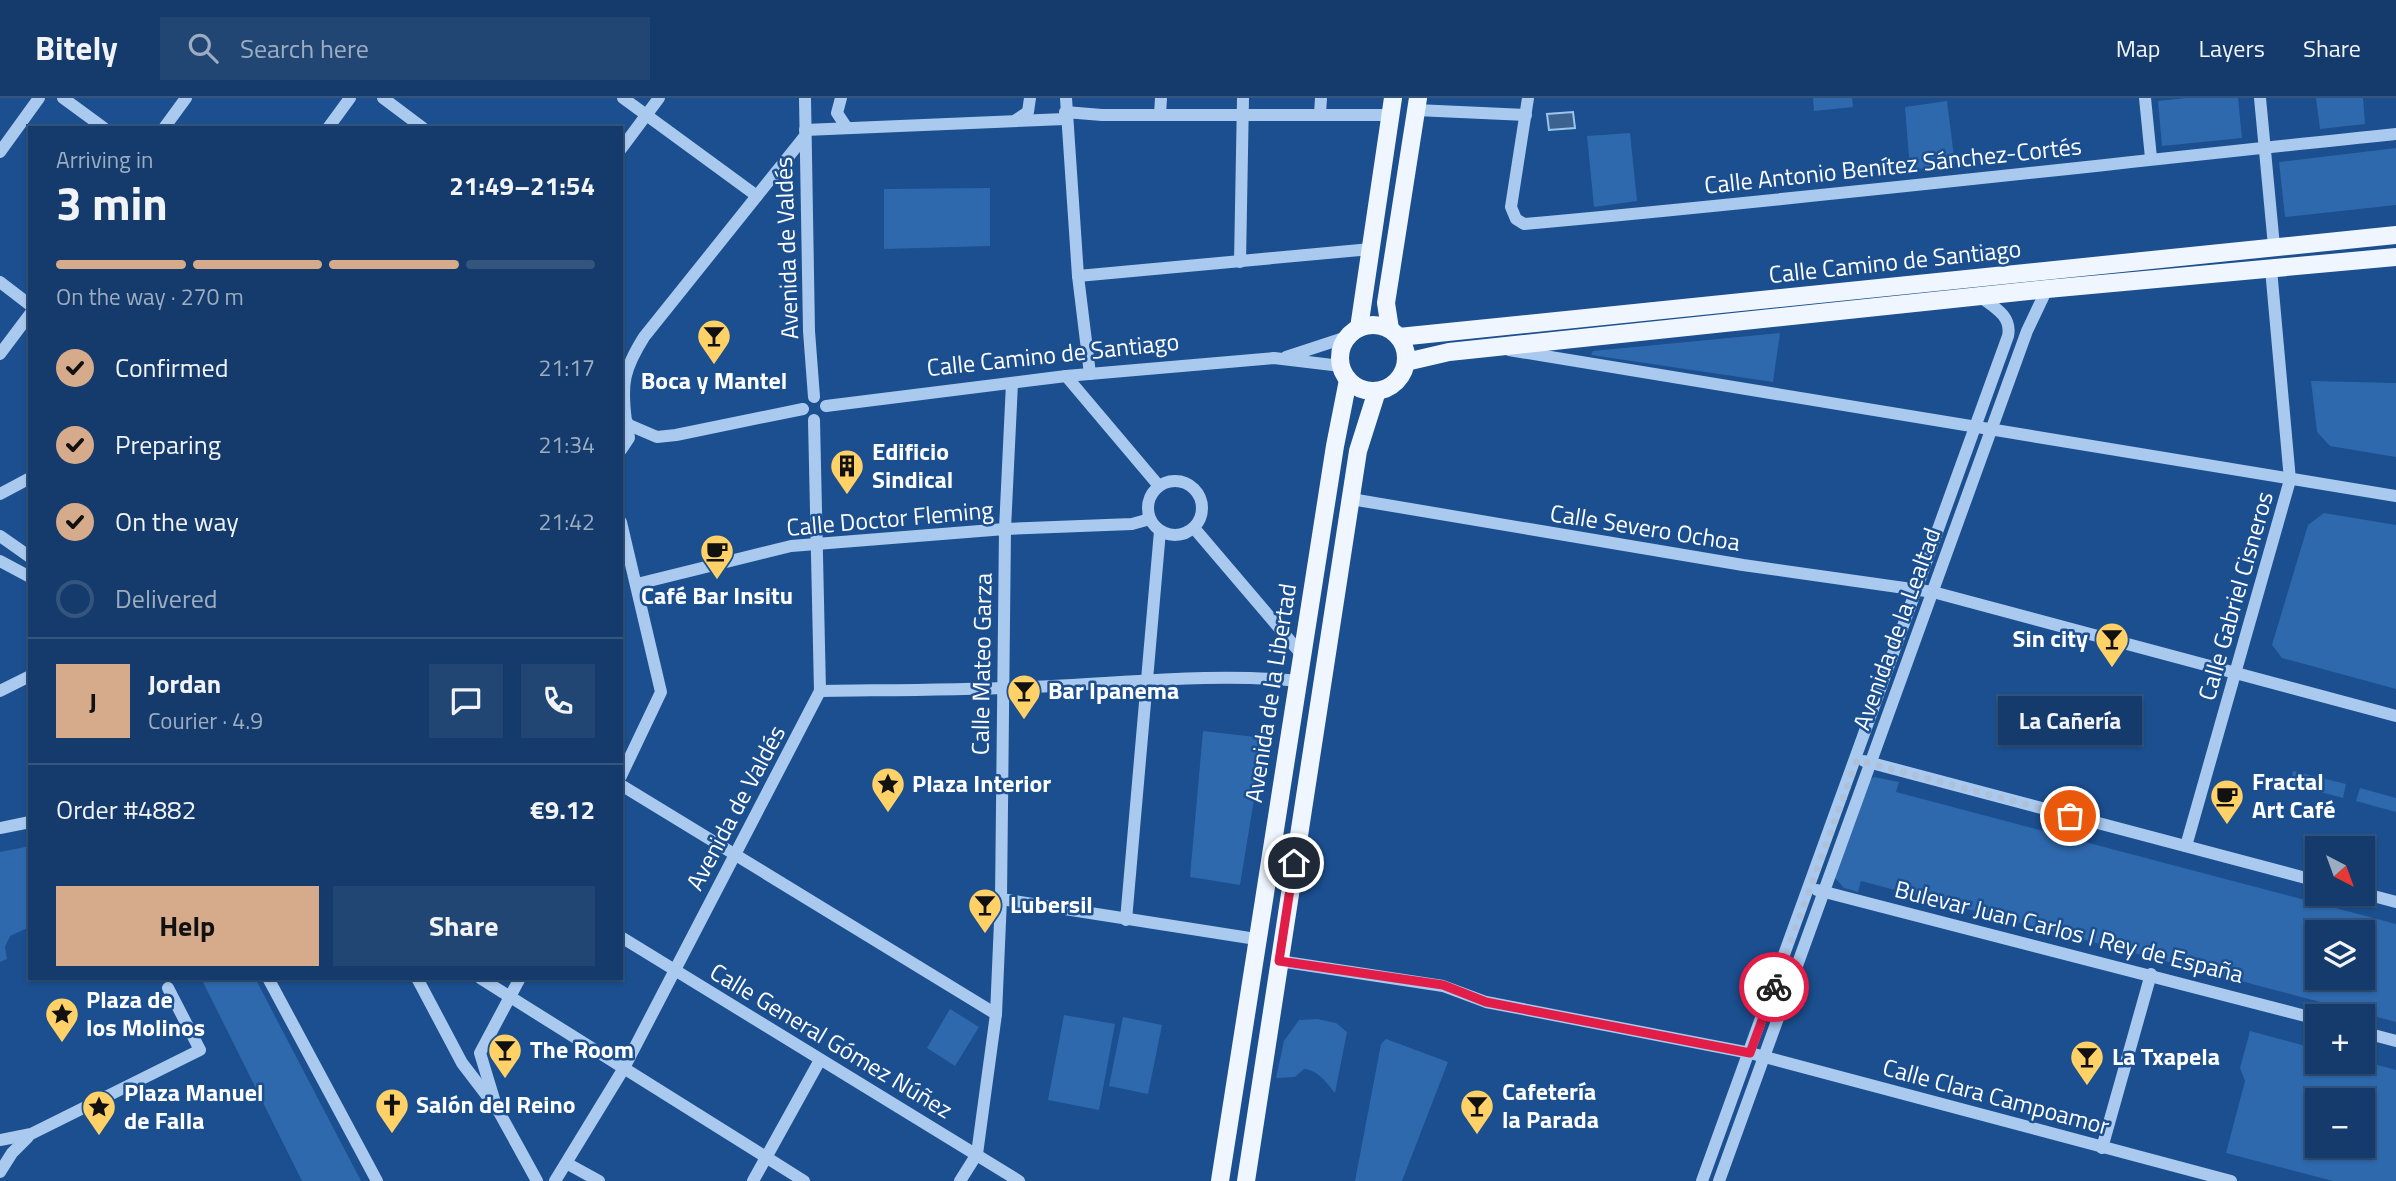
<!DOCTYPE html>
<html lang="en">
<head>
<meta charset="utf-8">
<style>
  :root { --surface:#143b6b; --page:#214673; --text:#f1f3f6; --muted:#9dadc1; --line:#33557e; --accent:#d6ab8b }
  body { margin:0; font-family:"Titillium Web",sans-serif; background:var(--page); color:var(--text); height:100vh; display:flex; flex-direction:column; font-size:26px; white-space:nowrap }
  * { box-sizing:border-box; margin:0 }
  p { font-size:23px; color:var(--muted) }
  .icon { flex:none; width:38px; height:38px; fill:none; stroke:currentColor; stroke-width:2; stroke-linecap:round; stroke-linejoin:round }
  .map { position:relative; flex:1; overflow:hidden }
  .panel { position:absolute; left:28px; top:28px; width:595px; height:854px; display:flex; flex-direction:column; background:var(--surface); border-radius:0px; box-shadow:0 2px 5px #0004,0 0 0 2px var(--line) }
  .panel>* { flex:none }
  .needle { width:46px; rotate:139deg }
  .tools { position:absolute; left:2305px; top:738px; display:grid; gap:14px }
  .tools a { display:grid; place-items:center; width:70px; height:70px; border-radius:0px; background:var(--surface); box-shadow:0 2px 5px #0004,0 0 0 2px var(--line); font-size:35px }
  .pin { position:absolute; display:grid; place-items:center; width:60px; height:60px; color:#fff; margin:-30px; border:4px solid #fff; border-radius:50%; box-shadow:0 2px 7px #0007 }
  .courier { position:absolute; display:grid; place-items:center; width:70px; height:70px; margin:-35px; border:5px solid #e11d48; border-radius:50%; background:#fff; color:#222; box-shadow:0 2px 9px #0007 }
  .bubble { position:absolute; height:49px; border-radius:0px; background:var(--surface); box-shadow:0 2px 5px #0004,0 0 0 2px var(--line); font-size:23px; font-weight:700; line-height:49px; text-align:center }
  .head em { font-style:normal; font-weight:700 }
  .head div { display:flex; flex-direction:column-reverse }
  .head { display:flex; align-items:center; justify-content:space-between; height:119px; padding:0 28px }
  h1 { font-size:46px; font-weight:700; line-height:52px }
  .bar { display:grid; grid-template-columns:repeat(4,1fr); gap:10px 7px; align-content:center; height:84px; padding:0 28px }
  .bar i { height:9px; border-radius:5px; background:var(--line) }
  .bar .active { background:var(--accent) }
  .bar p { grid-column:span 4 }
  .line { display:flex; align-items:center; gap:18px; padding:0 28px; border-top:2px solid var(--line) }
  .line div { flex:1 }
  .round { display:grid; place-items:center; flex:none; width:74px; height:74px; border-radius:0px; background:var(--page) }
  ol { padding:0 28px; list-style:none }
  li { display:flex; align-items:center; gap:21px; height:77px }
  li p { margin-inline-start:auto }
  li .icon { padding:7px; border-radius:50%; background:var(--accent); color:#111; stroke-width:4 }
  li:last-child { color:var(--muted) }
  li i { width:38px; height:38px; border:4px solid var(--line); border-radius:50% }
  .action { display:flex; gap:14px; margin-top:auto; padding:14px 28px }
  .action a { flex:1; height:80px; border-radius:0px; background:var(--accent); color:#111; font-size:28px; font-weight:700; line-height:80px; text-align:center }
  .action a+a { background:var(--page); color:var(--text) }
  header { display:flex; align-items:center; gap:42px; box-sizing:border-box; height:98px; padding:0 35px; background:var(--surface); border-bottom:2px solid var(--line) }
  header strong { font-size:33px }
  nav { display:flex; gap:38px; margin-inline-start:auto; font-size:24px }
  .search { width:490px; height:63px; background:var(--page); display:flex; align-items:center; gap:18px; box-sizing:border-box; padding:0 24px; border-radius:0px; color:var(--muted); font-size:26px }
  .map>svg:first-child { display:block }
</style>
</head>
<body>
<header>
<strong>Bitely</strong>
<div class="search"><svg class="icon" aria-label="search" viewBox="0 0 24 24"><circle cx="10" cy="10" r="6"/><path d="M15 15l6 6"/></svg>Search here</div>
<nav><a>Map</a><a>Layers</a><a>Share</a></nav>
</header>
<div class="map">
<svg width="2396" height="1083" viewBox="0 0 2396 1083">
  <rect width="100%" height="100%" fill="#1b4f8f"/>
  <g fill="#2e69ad" fill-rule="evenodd">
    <path d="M1813,0H1852L1853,9L1814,13Z"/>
    <path d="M2186,0H2238L2242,40L2162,48L2158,3Z"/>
    <path d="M2316,0H2363L2365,26L2320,31Z"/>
    <path d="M1947,3L1955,67L1910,72L1905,9Z"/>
    <path d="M1630,35L1637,103L1594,109L1587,38Z"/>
    <path d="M2396,50V107L2285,119L2279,64Z"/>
    <path d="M990,90V148L884,151V91Z"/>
    <path d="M1780,235L1773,284L1591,257L1593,253Z"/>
    <path d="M2311,283L2396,285V359L2330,348L2317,334Z"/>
    <path d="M2324,415L2396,427V591L2282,560L2272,547L2308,427Z"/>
    <path d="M1203,633L1264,640L1240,787L1190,779Z"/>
    <path d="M2293,673L2346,686L2343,700L2290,686Z"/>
    <path d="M1874,679L1899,684L1896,694L2396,826V924L1861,783L1858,794L1844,790L1835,780L1868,683ZM2317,835H2362V880H2317Z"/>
    <path d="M2360,690L2396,700V714L2356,703Z"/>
    <path d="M30,748V829L10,838L5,849L7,861L0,864V754Z"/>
    <path d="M201,880H255L361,1083H302Z"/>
    <path d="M950,911L979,929L955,968L927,950Z"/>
    <path d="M1064,917L1115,926L1099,1012L1048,1002Z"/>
    <path d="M1123,919L1162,927L1148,996L1109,988Z"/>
    <path d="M1317,921L1336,925L1347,934L1335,995C1327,985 1318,972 1304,971L1295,979L1276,980L1284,943L1299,922Z"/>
    <path d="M2250,933L2317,951V964L2363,963L2396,972V1083H2333L2226,1055L2245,983L2240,970ZM2317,1003H2362V1048H2317Z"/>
    <path d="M1386,941L1448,964L1402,1083H1355L1381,946Z"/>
  </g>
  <path fill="#3c6290" stroke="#9cc4f0" stroke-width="2" d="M1573,14L1575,30L1549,32L1547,16Z"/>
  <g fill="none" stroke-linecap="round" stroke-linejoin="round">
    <g stroke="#a9c9ee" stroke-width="12">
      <path d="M63,0L104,30"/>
      <path d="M383,0L423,30"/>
      <path d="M623,0L757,98"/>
      <path d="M805,0L809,233L814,299"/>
      <path d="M841,0L837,15L847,30"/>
      <path d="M1066,0L1078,178L1090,276"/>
      <path d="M1528,0L1511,109L1516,121L1524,126C1815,100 2105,66 2396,36"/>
      <path d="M2145,0L2151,60"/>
      <path d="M2260,0L2274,148"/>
      <path d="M1416,12L1526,17"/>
      <path d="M1065,14L1102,17H1390"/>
      <path d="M1320,16L1321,0"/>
      <path d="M1160,17L1161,0"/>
      <path d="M1016,22L1028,14L1030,0"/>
      <path d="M164,30L186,0"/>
      <path d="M328,30L350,0"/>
      <path d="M805,32L1065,21"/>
      <path d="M621,51L659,0"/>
      <path d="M0,54L39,0"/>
      <path d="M1240,164L1243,0"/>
      <path d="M1078,178L1371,151"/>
      <path d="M0,184L30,207"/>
      <path d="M1509,252L2396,398"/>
      <path d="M0,256L30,216"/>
      <path d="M1286,259L1347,239"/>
      <path d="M1066,278L1159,388"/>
      <path d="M826,308L1066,278L1274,260L1341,268"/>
      <path d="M626,323C621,285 624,271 644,239L805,38"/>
      <path d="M629,327L657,339L676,337L803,311"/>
      <path d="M621,352L629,340L627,324"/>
      <circle cx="1175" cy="410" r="27"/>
      <path d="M0,396L30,380"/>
      <path d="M1351,401L1743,467L1933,494L2396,618"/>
      <path d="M621,424L661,594L621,678"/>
      <path d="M1194,430L1303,558"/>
      <path d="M0,438L30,459"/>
      <path d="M0,463L30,479"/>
      <path d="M637,486L791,448L1005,431L1132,426L1150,421"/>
      <path d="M0,593L30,578"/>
      <path d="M820,593C889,592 958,592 1028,589C1118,586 1209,574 1299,583"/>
      <path d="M1864,663L2317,783"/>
      <path d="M621,687L996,916"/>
      <path d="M0,730L30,724"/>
      <path d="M2186,748L2290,382L2271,171"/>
      <path d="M1817,792L2317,921"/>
      <path d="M2362,795L2396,804"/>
      <path d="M1001,801L1256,841"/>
      <path d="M1126,822L1160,433"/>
      <path d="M621,839L1019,1083"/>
      <path d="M1279,863L1443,888L1486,904L1750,955L2231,1083"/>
      <path d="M268,880L377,1083"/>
      <path d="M417,880L462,965L498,1012L537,1083"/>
      <path d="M480,880L804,1083"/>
      <path d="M2362,934L2396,943"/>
      <path d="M494,1001L480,955L520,880"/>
      <path d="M0,1042L31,1036L200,952L168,890"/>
      <path d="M2102,1050L2151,876"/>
      <path d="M568,1066L599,1083"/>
      <path d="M0,1074L12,1055L28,1039"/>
      <path d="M555,1083L624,970L820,593L814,322"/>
      <path d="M753,1083L820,962"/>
      <path d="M960,1083L977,1056L996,916L1001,801L1005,431L1012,285"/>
      <path d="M1702,1083L2008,238C2012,219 1996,210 1982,200"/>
      <path d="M1719,1083L2027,233L2047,191"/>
    </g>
    <g stroke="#f0f6ff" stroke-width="18">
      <circle cx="1373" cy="260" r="33"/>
      <path d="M1359,230L1393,0"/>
      <path d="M1390,231L1386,205L1418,0"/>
      <path d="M1399,239L2396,137"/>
      <path d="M1406,264L1449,254L2047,191L2396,159"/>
      <path d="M1220,1083L1335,348L1348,282"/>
      <path d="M1246,1083L1358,353L1377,293"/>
    </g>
  </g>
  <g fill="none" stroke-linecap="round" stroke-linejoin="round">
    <path stroke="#afc1d8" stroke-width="7" stroke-dasharray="0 12.6" d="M1774,889L1857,662L2070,718"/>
    <path stroke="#e11d48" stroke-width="9" d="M1294,765L1279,863L1443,887L1486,904L1750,955L1774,889"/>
  </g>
  <defs>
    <g id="bar-pin" transform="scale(1.75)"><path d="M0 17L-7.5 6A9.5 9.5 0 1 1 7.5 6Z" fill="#ffd166" stroke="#1b4f8f"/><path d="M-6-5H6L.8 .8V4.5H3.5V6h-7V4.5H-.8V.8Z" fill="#111"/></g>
    <g id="building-pin" transform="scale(1.75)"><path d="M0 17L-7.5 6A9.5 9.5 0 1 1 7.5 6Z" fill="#ffd166" stroke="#1b4f8f"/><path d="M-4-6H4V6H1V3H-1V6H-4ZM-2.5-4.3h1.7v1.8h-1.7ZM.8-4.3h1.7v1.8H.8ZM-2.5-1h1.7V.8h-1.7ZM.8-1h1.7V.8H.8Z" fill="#111"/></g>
    <g id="cafe-pin" transform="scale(1.75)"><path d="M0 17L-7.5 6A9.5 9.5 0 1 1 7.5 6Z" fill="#ffd166" stroke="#1b4f8f"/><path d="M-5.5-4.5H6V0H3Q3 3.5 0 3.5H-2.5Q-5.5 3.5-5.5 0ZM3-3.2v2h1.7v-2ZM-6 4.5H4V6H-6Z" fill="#111"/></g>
    <g id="sight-pin" transform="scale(1.75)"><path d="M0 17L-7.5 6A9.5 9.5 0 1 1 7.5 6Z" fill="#ffd166" stroke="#1b4f8f"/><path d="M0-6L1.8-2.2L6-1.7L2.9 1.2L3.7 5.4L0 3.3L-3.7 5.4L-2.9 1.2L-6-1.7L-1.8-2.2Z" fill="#111"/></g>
    <g id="church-pin" transform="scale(1.75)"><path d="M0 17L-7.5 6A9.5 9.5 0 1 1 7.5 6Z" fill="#ffd166" stroke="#1b4f8f"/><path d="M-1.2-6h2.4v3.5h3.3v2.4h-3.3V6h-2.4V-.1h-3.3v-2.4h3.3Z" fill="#111"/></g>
  </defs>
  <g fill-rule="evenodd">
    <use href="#bar-pin" x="714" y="238"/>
    <use href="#building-pin" x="847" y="368"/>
    <use href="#cafe-pin" x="717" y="453"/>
    <use href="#bar-pin" x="2112" y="541"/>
    <use href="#bar-pin" x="1024" y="593"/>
    <use href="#sight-pin" x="888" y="686"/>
    <use href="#cafe-pin" x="2227" y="698"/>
    <use href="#bar-pin" x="985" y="807"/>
    <use href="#sight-pin" x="62" y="916"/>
    <use href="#bar-pin" x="505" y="952"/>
    <use href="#bar-pin" x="2087" y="959"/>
    <use href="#church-pin" x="392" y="1007"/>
    <use href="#bar-pin" x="1477" y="1008"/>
    <use href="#sight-pin" x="99" y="1009"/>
  </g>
  <g text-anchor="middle" stroke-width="5" stroke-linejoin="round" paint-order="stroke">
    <g font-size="24" fill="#fff" stroke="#1b4f8f">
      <text transform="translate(1893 68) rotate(-6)" y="8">Calle Antonio Benítez Sánchez-Cortés</text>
      <text transform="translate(787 150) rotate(-92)" y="8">Avenida de Valdés</text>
      <text transform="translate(1895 164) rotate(-6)" y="8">Calle Camino de Santiago</text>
      <text transform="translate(1053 257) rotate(-6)" y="8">Calle Camino de Santiago</text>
      <text transform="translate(890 421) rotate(-5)" y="8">Calle Doctor Fleming</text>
      <text transform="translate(1645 430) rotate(9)" y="8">Calle Severo Ochoa</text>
      <text transform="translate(2236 498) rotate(-74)" y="8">Calle Gabriel Cisneros</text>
      <text transform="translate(1897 531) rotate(-70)" y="8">Avenida de la Lealtad</text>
      <text transform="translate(982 566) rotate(-89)" y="8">Calle Mateo Garza</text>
      <text transform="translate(1271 595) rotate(-81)" y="8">Avenida de la Libertad</text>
      <text transform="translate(736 710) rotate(-62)" y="8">Avenida de Valdés</text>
      <text transform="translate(2069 834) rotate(14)" y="8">Bulevar Juan Carlos I Rey de España</text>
      <text transform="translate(831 943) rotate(31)" y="8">Calle General Gómez Núñez</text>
      <text transform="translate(1996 999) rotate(15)" y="8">Calle Clara Campoamor</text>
    </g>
    <g font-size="24" font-weight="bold" fill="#fff" stroke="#1b4f8f" text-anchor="start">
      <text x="714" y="291" text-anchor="middle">Boca y Mantel</text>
      <text x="872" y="362">Edificio<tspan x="872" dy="28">Sindical</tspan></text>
      <text x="717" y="506" text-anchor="middle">Café Bar Insitu</text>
      <text x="2088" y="549" text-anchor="end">Sin city</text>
      <text x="1048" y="601">Bar Ipanema</text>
      <text x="2252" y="692">Fractal<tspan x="2252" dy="28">Art Café</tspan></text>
      <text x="912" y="694">Plaza Interior</text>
      <text x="1010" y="815">Lubersil</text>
      <text x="86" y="910">Plaza de<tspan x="86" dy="28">los Molinos</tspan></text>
      <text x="530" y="960">The Room</text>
      <text x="2112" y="967">La Txapela</text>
      <text x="1502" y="1002">Cafetería<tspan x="1502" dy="28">la Parada</tspan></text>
      <text x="124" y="1003">Plaza Manuel<tspan x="124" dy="28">de Falla</tspan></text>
      <text x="416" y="1015">Salón del Reino</text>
    </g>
  </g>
</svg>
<div class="tools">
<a><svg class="needle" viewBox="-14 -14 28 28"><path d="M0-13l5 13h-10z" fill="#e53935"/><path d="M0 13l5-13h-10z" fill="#9dadc1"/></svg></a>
<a><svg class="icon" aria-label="layers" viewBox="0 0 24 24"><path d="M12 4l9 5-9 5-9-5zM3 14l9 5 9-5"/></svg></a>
<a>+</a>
<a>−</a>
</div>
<div class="pin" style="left:2070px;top:718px;background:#ea580c"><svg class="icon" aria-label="bag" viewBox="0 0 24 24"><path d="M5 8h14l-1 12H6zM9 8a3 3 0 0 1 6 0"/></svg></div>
<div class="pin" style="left:1294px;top:765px;background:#1f2937"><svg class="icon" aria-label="home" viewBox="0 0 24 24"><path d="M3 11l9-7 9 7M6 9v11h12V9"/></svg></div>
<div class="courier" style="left:1774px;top:889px"><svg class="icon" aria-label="bike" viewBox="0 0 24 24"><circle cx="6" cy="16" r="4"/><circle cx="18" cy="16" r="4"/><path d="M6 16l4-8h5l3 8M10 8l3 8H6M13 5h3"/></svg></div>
<div class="bubble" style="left:1998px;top:598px;width:144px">La Cañería</div>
<section class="panel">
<div class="head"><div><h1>3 min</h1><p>Arriving in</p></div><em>21:49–21:54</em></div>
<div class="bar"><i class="active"></i><i class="active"></i><i class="active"></i><i></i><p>On the way · 270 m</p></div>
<ol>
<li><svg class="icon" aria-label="check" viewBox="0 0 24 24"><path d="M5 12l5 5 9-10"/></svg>Confirmed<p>21:17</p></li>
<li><svg class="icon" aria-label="check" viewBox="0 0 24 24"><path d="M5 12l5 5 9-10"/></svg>Preparing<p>21:34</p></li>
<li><svg class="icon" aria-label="check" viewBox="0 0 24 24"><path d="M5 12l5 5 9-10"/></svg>On the way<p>21:42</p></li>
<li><i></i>Delivered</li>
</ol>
<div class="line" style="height:126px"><b class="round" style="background:var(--accent);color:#111">J</b><div><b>Jordan</b><p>Courier · 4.9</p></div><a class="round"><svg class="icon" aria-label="chat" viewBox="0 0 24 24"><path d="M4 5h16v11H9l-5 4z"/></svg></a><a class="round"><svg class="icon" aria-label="phone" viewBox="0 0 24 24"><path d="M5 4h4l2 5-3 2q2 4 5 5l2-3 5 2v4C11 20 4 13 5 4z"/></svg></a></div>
<div class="line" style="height:91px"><div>Order #4882</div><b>€9.12</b></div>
<div class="action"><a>Help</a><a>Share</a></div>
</section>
</div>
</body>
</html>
